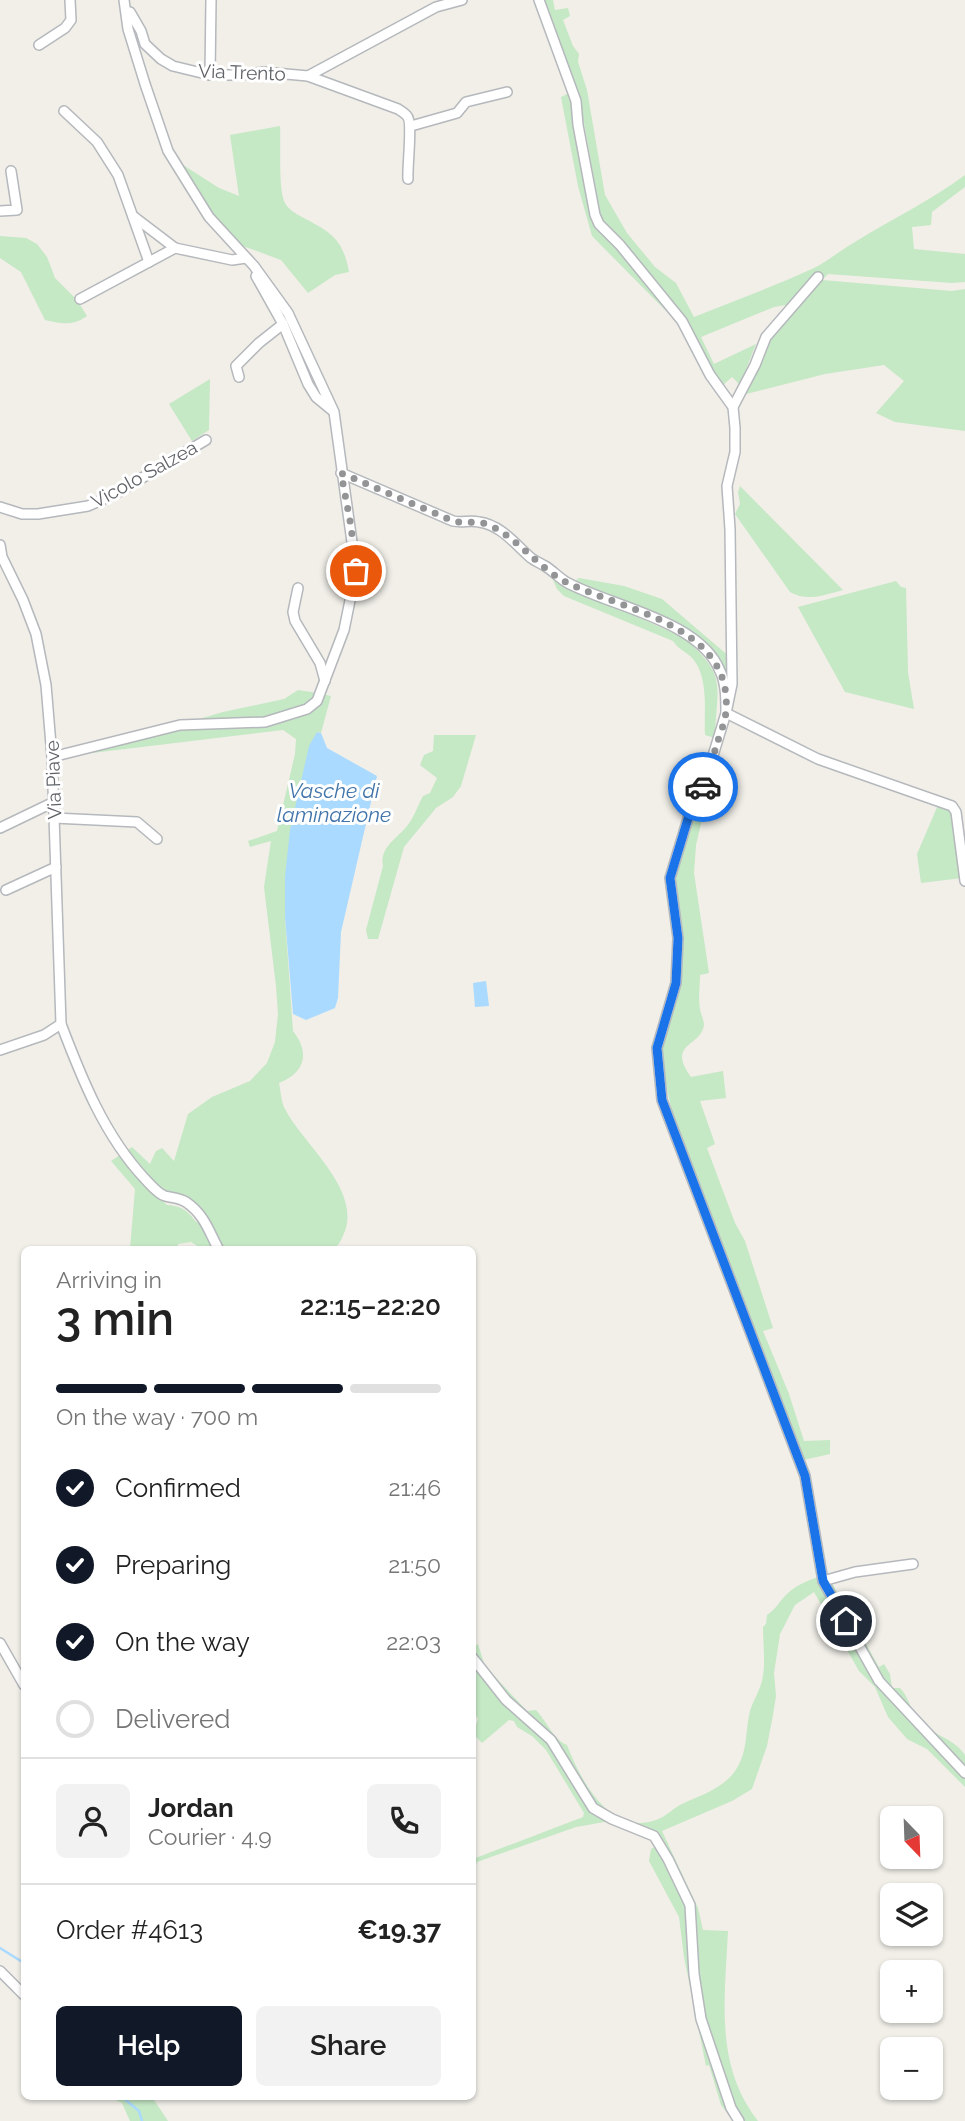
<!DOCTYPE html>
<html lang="en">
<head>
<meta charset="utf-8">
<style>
  :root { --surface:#fff; --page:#f2f2f2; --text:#222; --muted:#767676; --line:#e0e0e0; --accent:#111827 }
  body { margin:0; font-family:Raleway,sans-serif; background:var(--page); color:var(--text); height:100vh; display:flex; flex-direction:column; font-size:26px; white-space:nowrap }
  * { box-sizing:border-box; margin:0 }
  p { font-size:23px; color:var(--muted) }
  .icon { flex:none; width:38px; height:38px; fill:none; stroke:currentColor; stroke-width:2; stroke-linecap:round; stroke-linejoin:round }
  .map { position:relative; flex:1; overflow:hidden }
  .details { position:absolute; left:21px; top:1246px; width:455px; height:854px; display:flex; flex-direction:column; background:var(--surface); border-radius:10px; box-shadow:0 2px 5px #0004 }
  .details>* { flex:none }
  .needle { width:46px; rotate:157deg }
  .controls { position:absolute; left:880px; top:1806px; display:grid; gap:14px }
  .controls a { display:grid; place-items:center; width:63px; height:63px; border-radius:10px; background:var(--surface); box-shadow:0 2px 5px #0004; font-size:35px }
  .pin { position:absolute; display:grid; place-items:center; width:60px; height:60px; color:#fff; margin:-30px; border:4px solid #fff; border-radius:50%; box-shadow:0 2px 7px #0007 }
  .courier { position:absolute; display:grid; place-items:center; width:70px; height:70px; margin:-35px; border:5px solid #1a73e8; border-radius:50%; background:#fff; color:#222; box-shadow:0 2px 9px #0007 }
  .summary em { font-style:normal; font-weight:600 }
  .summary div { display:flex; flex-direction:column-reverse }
  .summary { display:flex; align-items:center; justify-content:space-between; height:119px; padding:0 35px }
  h1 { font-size:46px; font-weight:600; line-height:52px }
  .bar { display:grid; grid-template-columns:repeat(4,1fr); gap:10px 7px; align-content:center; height:84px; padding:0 35px }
  .bar i { height:9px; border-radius:5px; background:var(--line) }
  .bar .selected { background:var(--accent) }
  .bar p { grid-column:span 4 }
  .line { display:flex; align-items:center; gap:18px; padding:0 35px; border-top:2px solid var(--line) }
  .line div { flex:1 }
  .round { display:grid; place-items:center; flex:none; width:74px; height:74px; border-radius:10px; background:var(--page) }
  ol { padding:0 35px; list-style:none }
  li { display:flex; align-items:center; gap:21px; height:77px }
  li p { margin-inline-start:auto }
  li .icon { padding:7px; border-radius:50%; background:var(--accent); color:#fff; stroke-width:4 }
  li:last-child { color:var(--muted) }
  li i { width:38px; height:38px; border:4px solid var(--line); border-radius:50% }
  .button { display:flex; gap:14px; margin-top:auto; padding:14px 35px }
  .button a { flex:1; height:80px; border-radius:10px; background:var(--accent); color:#fff; font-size:28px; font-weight:600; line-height:80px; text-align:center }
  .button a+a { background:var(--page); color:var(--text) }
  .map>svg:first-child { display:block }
</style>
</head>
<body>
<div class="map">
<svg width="965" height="2121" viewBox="0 0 965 2121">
  <rect width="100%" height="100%" fill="#f1efe8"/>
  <g fill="#c5e8c5" fill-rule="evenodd">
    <path d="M544,0H553L555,10L568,8L570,16L563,20L573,46L579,54L578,62L587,90L605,195L627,233L655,267L676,283L694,317C734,301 775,286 814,268C828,261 841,250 855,242C892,219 930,201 965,175V187L932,212L931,225L912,227L914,249L965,254V282L952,283L828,274L822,280L952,291L965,289V431L895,422L876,413L904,381L884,365L825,374L746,394L768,340L797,303L774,307L701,337L714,364L756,344L740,385L732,377L722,386L683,320L602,223L580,101Z"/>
    <path d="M571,92L593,215L678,320L673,318L592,236L578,186L561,97Z"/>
    <path d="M280,126C281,143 278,190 285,203C288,209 296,214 302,217C330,232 343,238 349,272L335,275L308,293L281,260L240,245L212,215L180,163L219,188L239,196L230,135Z"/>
    <path d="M0,236L26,238L37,244L47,257L55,278L77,300L87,316C73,326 61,324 45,320L21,272L0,258Z"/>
    <path d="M210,379L209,430L192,441L169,404Z"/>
    <path d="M740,486L843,590C824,595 807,602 790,592L735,514L740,504L738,492Z"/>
    <path d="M579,578L624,586L662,599L731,658L729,683L717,658L690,634L574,582Z"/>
    <path d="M553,580L683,637C728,676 717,684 715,738L705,735C704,713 709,678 693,659C687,652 679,650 673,641L564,596L557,589Z"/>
    <path d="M896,581L901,587L906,588L908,672L914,709L845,692L798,607Z"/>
    <path d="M298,690L318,693L306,707L265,718L192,721L223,712L284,699Z"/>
    <path d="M322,694L331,696L321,733L317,732L285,917L293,1031C311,1054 304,1073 279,1083C281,1092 281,1102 285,1109C303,1144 360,1188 345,1231C342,1238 340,1244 334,1249L204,1250L191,1242L178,1244V1249H130L135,1189L111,1161L132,1147L150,1164L156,1151L162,1148L174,1161L188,1114L212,1097L250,1081L267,1063L275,1042L278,1014L276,986L264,887L271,841L250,847L248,841L277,831L295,754L296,739L283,730L92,753V751L182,729L265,724L291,717ZM153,1190C178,1189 192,1202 207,1220L196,1222C187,1210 182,1206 167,1205Z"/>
    <path d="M434,735H476L461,786L453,797L436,808L404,847L378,939H368L366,930L383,866C379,847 398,838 407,826C414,818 418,805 423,796L430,793L437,778L420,765L424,755L433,751Z"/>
    <path d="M700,797L704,811L696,845L694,873L709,973L700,975C700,986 698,998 700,1009C701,1015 704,1020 704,1025C701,1047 666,1043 691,1077L723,1071L726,1098L700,1101L715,1144L707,1148L735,1223L745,1241L773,1328L763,1331L789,1394L804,1441L830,1440V1454L803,1460L673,1116L661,1062L662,1044L680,976L683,937L672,879L695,803Z"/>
    <path d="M938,805L951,811L962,878L921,883L917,854Z"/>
    <path d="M827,1574L879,1667L884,1664L890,1674L892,1688H900C911,1700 910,1713 924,1725C938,1737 954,1739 965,1755V1787L927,1749L907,1739L888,1717L875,1687L859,1671L814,1592L795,1605L780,1634L774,1673L776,1696L773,1715L767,1746L752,1789L732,1801L662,1831L698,1908L703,1930L728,1931C725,1997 714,2065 758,2121H734L721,2105L709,2065L706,2066L684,1957L679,1917L649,1861L651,1849L656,1846L652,1838L610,1821L576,1827L477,1862L473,1876V1859L583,1817L584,1813L546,1750L532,1736L517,1727L514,1721L509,1720L482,1743L473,1734L478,1719L473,1711V1648L478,1644L485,1666L527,1711L536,1710C547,1722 554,1740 567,1745C580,1779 610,1837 656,1820C666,1817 674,1807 684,1803C702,1795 726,1787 737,1768C748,1750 745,1732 750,1711C753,1701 759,1692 762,1681C766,1664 763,1645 763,1627L766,1624L767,1615C776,1609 779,1602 786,1595C798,1583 812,1579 827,1574Z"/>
    <path d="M109,2097H152L168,2121H130L122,2103Z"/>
  </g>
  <g fill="#aadaff">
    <path d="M317,732L321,733L327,748L377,776L341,932L338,998L335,1008L306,1020L293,1014L285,917V877L290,830L309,746Z"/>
    <path d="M486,981L489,1006L475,1007L473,983Z"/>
  </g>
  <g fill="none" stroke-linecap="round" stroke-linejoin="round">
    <g stroke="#aadaff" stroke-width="2.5">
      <path d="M0,1948L24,1963"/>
      <path d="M121,2096L139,2111L142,2121"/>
    </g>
    <g stroke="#b5b8bc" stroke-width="12">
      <g id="minor">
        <path d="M539,0L576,101L578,125L595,215L599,224L620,245L682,321L710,375L733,407L735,428V452L727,486L730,529L732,684L726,713L704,785L693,802L670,878L678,938L676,983L657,1048L662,1100L805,1476L823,1581L879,1681L965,1773"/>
        <path d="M130,12L141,31L145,44L161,59L173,66L210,75H240L264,72L308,76L398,109C401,111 405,113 407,116C413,122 407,167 408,179"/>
        <path d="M39,45L65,28L71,20L70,0"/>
        <path d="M210,75L211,0"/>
        <path d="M308,76L436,7L462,0"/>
        <path d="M64,111L97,142L118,175L149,262"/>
        <path d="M411,126L457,113L466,102L507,92"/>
        <path d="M0,211L17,210L11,171"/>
        <path d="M133,216L175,248"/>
        <path d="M256,276L283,324L308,384L316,397L333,411"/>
        <path d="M80,299L175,248L232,260L246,258"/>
        <path d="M239,377L236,366L259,343L283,324"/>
        <path d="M733,407L755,365L766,337L818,277"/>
        <path d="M341,473L453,521C462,523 470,520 479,522C501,525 515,544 531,558C535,561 540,563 545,566C552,570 558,577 566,582C609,606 700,620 720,671C726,683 726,699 726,713L818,759L952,806L956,812L965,881"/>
        <path d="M0,507L22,514H38L88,506L115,494L206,440"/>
        <path d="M0,545L2,557L23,600L36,634L46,685L52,757L61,1024C82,1079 104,1135 145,1179C150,1184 158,1194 165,1196C173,1198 179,1198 186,1202C205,1215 209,1232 219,1250"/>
        <path d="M298,588L293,612L295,621L320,663L325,681"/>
        <path d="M52,757L180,725L265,722L307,709L317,701L344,630L356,571L334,412L288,313L254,266L209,217L168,151L145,84L128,29L124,0"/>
        <path d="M54,818L137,822L157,839"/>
        <path d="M0,828L54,802"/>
        <path d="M6,890L56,867"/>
        <path d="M0,1050L44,1035L61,1024"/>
        <path d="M823,1581L855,1572L913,1564"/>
        <path d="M0,1643L24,1685"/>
        <path d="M472,1657L506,1700L551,1740L593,1808L612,1819L654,1836L668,1859L690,1905L694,1974L701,2019L731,2108L739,2121"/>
        <path d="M0,1971L24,1995"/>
      </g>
    </g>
    <use href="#minor" stroke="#fff" stroke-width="9"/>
  </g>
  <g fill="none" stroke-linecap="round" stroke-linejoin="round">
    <path stroke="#929495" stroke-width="7" stroke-dasharray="0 12.6" d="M356,571L351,526L341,473L453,521C465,524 477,520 489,525C520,539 539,570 570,584C628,611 733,627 726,711C725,723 719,736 716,747C712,760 709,775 703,787"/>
    <path stroke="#1a73e8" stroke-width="9" d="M703,787L693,802L670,878L678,938L676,983L657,1048L662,1100L805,1476L823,1581L846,1621"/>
  </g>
  <g text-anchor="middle" stroke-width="6" stroke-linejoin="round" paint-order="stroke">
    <g font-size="19" fill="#5f6368" stroke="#fff">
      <text transform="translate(242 72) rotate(2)" y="7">Via Trento</text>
      <text transform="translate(144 474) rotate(-29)" y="7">Vicolo Salzea</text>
      <text transform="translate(53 780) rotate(-92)" y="7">Via Piave</text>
    </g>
    <g font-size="21" font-style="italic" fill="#4174aa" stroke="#fff">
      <text x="334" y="798">Vasche di<tspan x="334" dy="24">laminazione</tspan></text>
    </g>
  </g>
</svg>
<div class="controls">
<a><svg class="needle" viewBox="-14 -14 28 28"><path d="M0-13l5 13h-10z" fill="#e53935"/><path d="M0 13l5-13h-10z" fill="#767676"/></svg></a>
<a><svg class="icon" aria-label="layers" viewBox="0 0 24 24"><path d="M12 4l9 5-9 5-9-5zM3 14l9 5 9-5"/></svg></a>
<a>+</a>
<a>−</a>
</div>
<div class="pin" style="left:356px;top:571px;background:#ea580c"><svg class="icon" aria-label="bag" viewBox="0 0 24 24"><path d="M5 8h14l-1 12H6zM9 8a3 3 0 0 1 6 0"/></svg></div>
<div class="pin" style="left:846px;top:1621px;background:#1f2937"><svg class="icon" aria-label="home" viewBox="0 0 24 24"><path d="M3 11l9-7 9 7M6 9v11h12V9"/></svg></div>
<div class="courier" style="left:703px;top:787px"><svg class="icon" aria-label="car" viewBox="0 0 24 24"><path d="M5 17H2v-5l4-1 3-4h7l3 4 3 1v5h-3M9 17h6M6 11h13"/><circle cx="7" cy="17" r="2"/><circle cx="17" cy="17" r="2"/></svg></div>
<section class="details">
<div class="summary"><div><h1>3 min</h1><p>Arriving in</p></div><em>22:15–22:20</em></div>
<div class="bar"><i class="selected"></i><i class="selected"></i><i class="selected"></i><i></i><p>On the way · 700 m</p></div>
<ol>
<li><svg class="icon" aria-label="check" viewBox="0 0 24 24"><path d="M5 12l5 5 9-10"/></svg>Confirmed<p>21:46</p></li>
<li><svg class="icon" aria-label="check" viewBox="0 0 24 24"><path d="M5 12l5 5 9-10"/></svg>Preparing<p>21:50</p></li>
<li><svg class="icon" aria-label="check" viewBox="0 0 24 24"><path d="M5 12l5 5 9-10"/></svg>On the way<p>22:03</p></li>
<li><i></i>Delivered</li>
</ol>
<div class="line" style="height:126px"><a class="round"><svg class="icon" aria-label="person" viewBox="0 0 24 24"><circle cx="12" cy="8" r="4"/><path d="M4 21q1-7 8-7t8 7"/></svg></a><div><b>Jordan</b><p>Courier · 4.9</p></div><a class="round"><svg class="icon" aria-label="phone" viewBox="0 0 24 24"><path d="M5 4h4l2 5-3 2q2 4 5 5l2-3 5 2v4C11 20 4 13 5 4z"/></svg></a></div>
<div class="line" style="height:91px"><div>Order #4613</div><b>€19.37</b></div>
<div class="button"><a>Help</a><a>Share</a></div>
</section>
</div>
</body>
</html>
